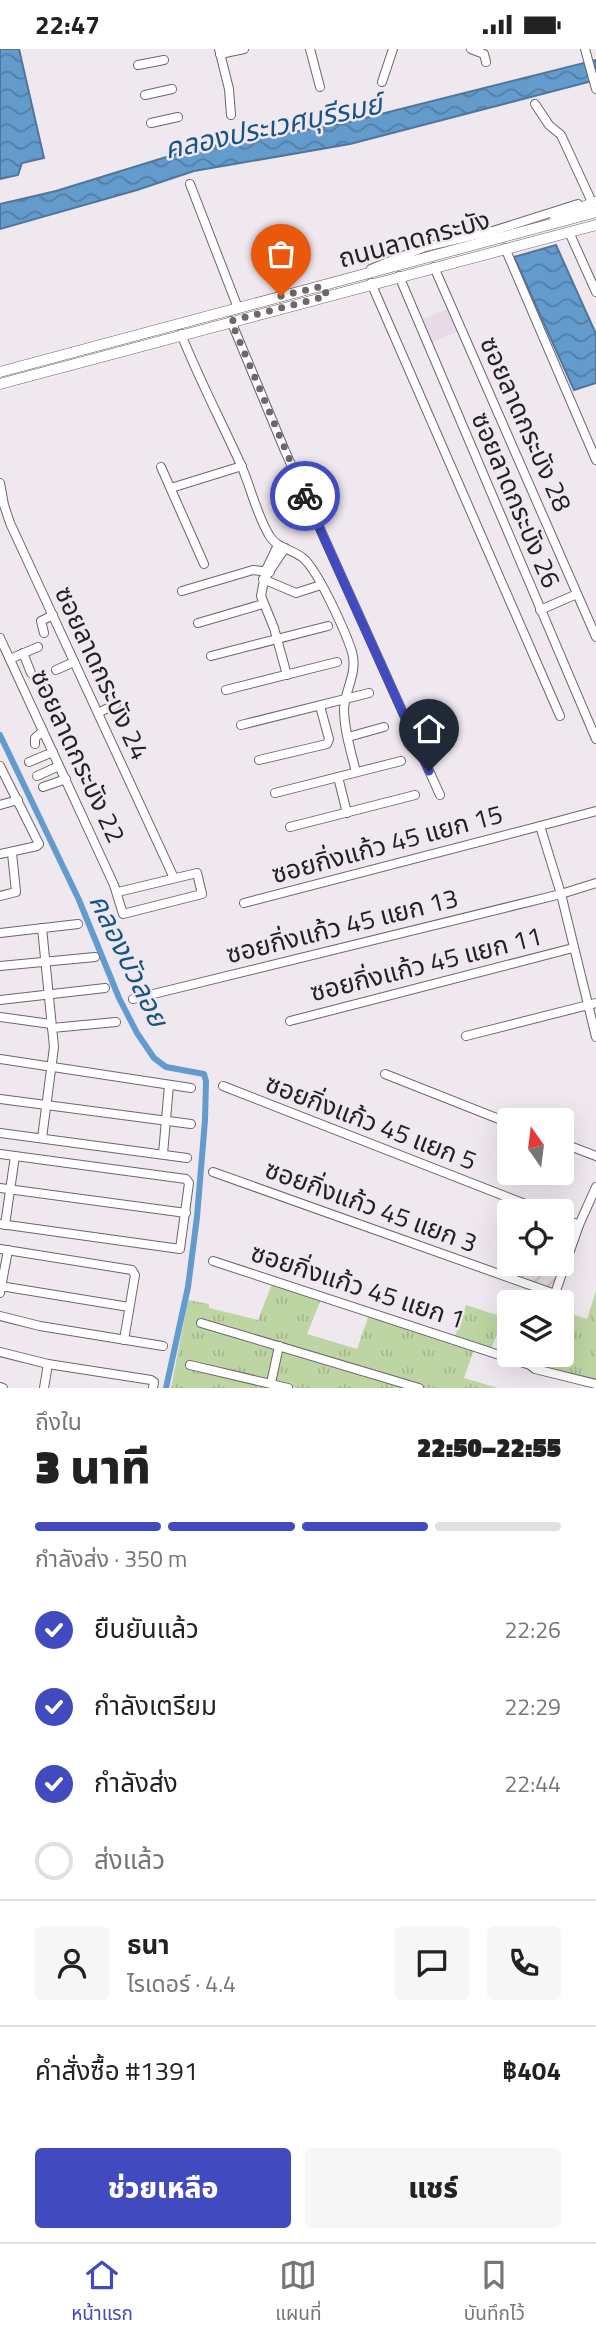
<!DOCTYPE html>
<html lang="th">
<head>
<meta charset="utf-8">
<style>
  :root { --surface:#fff; --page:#f6f6f6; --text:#222; --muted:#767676; --line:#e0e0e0; --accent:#414abf }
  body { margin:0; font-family:"Titillium Web","Noto Sans Thai",sans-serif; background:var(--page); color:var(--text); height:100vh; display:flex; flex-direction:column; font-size:26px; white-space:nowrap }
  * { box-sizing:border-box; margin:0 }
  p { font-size:23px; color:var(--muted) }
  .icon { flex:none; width:38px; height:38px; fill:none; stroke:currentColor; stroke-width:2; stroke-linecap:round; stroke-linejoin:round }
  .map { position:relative; height:1339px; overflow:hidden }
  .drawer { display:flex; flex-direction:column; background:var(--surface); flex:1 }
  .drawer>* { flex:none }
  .needle { width:46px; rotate:346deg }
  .tools { position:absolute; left:497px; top:1059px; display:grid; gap:14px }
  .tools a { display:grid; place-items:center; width:77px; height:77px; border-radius:7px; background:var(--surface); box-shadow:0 7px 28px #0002; font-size:35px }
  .pin { position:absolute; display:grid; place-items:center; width:60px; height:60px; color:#fff; margin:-72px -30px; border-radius:50% 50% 50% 0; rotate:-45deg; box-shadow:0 0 7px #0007 }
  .pin .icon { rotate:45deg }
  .courier { position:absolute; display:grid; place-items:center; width:70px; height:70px; margin:-35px; border:5px solid #414abf; border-radius:50%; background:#fff; color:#222; box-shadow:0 2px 9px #0007 }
  .overview em { font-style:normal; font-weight:800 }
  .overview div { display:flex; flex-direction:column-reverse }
  .overview { display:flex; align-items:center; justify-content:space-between; height:119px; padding:0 35px }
  h1 { font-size:46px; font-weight:800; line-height:52px }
  .bar { display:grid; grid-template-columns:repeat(4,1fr); gap:10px 7px; align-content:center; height:84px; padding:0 35px }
  .bar i { height:9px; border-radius:5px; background:var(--line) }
  .bar .selected { background:var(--accent) }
  .bar p { grid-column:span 4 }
  .line { display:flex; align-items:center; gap:18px; padding:0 35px; border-top:2px solid var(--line) }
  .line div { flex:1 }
  .round { display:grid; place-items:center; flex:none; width:74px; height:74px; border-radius:7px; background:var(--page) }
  ol { padding:0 35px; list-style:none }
  li { display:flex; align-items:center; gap:21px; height:77px }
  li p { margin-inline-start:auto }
  li .icon { padding:7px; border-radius:50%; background:var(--accent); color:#fff; stroke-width:4 }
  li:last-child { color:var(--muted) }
  li i { width:38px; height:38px; border:4px solid var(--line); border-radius:50% }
  .cta { display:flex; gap:14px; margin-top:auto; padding:14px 35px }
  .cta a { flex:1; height:80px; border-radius:7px; background:var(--accent); color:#fff; font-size:28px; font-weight:800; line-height:80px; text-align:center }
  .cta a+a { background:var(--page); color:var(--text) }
  .status { display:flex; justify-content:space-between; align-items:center; height:49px; padding:0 35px; background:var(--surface); direction:ltr }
  .status svg { height:19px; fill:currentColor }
  .tabs { display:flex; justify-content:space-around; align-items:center; height:98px; border-top:2px solid var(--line); background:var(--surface); font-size:19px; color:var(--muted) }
  .tabs a { display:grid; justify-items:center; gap:4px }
  .tabs .selected { color:var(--accent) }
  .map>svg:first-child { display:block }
</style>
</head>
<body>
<div class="status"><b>22:47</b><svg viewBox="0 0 49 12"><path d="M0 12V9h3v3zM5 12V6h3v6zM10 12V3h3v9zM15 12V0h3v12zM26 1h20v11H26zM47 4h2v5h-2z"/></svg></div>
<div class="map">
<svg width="596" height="1339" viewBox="0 0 596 1339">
  <defs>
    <pattern id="industrial-furrows" width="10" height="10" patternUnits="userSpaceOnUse" patternTransform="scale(1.75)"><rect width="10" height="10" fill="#e8dbe7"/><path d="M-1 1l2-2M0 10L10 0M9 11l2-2" fill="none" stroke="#c7bcc6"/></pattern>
    <pattern id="grass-tufts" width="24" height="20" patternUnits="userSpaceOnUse" patternTransform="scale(1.75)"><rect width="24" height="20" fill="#bdd5a2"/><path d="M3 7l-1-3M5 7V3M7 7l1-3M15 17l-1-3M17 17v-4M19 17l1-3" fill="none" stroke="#a2b78b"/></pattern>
    <pattern id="water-waves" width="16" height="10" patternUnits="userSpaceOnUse" patternTransform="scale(1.75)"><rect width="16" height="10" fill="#639bcd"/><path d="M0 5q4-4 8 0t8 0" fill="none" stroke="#517ea6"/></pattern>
  </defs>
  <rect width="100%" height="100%" fill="#efe8ef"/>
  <path fill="#e8dbe7" d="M449,259L459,282L428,295L418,272Z"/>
  <path fill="url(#industrial-furrows)" d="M525,1215H561L551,1242L519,1229Z"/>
  <g fill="url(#grass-tufts)">
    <path d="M273,1232L322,1248L307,1285L357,1300L370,1263L454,1290L466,1256L503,1268L490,1303L475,1298L464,1329L498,1339H171L188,1251L209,1255V1259L258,1271Z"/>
    <path d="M596,1242V1330L547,1319L538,1312L540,1306H562V1262L587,1270Z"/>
  </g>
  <g fill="url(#water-waves)" stroke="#50769a" stroke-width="2">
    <path d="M0,0H19L44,109L22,114L18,126L0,130Z"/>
    <path d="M596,11V31L350,95L194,122L137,141L0,180V155L56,142L189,101L345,74Z"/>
    <path d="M556,196L596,285V334L574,341L514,208Z"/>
  </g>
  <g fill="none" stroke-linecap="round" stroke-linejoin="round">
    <path stroke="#639bcd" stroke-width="6" d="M0,686L79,851L119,949L137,984L154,1009L166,1018L204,1025L206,1032L205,1071L197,1168L188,1238L166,1339"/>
    <g stroke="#6c666c" stroke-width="10">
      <g id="minor">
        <path d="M219,0L229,40L231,66"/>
        <path d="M310,0L320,38"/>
        <path d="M471,0L484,5L486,13"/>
        <path d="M585,0L596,40"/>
        <path d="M220,5L244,0"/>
        <path d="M138,16L164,11"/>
        <path d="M382,33L393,0"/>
        <path d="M145,46L172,40"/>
        <path d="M535,55L549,76L561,86L591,151"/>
        <path d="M151,74L178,68"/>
        <path d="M190,135L238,259"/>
        <path d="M569,183L596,243"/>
        <path d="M505,199L596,411"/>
        <path d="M434,218L596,588"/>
        <path d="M371,220L425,198L493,182L578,155"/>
        <path d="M399,227L596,690"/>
        <path d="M371,234L560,667"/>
        <path d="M231,272L285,402L440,746"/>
        <path d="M181,285C199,330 221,372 241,416C251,439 256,464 269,486C276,499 292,500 303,509C318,521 346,584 352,603C358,624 345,640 344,660C344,681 351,703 356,723"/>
        <path d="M161,418L204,515"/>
        <path d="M0,434L4,456L10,474L174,829"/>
        <path d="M171,439L242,417"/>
        <path d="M278,496L266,521L261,547L274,579L287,626"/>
        <path d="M267,526L285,499"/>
        <path d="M263,530L296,544L321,536"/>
        <path d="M182,542L253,521L270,523"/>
        <path d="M540,561L577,545"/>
        <path d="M198,574L263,555"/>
        <path d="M44,584L41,572L53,566"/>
        <path d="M0,589L114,836L123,865L202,845L197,824L118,843"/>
        <path d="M23,604L31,624"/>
        <path d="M211,607L328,577"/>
        <path d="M10,610L38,598"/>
        <path d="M56,621L74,613"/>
        <path d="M226,641L337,613"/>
        <path d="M98,664L116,655"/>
        <path d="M241,676L369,644"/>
        <path d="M348,688L384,678"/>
        <path d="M35,695V689L43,682"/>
        <path d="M259,711L327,695L329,690L320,657"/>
        <path d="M29,713L53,703"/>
        <path d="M0,717L39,795L37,797L0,805"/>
        <path d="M37,727L59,717"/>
        <path d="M338,728L347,764"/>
        <path d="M43,738L66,730"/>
        <path d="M275,744L401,712"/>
        <path d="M0,756L18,751"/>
        <path d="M596,762L540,777L561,845L596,988"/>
        <path d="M290,778L415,746"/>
        <path d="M0,847L16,843L12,804"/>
        <path d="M244,854L540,777"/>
        <path d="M0,884L78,875"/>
        <path d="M0,917L95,908"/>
        <path d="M133,950L561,845L596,834"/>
        <path d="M0,951L105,939"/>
        <path d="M0,968L51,975"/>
        <path d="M290,972L573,899"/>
        <path d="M52,979L116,973"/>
        <path d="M466,987L596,954"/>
        <path d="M0,1010L191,1039"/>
        <path d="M385,1025L509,1074"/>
        <path d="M223,1037L543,1162"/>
        <path d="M0,1050L191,1075"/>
        <path d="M0,1084L187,1109"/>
        <path d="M42,1089L54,998L42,879"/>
        <path d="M562,1094L596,1107"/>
        <path d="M0,1105L186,1130L189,1134L180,1200L0,1175"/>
        <path d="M163,1105L169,1036"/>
        <path d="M213,1123L555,1245"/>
        <path d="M0,1139L186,1164"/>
        <path d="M562,1169L579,1176"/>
        <path d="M5,1176L15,1107"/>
        <path d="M0,1200L132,1221L135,1226L124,1291"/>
        <path d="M213,1212L530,1316"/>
        <path d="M0,1237L129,1258"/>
        <path d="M0,1244L8,1201"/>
        <path d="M552,1253L579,1176L596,1138"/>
        <path d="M0,1267L40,1277L163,1297"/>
        <path d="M201,1274L419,1339"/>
        <path d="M0,1303L48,1315L151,1331L154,1333L153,1339"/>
        <path d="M531,1306L530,1316L535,1320L596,1335"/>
        <path d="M190,1316L288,1339"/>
        <path d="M271,1334L279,1297"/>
        <path d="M0,1338L3,1339"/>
        <path d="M44,1339L48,1315"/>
      </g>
    </g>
    <g stroke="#6c666c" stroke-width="11">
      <g id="major">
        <path d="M555,168L596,153"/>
        <path d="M0,323L596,163"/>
        <path d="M0,335L596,176"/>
      </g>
    </g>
    <use href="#minor" stroke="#fff" stroke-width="8"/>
    <use href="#major" stroke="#fff" stroke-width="10"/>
  </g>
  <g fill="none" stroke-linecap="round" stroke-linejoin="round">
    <path stroke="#6b676a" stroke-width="7" stroke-dasharray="0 12.6" d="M281,247L323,237L327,247L231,272L305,447"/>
    <path stroke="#414abf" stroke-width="9" d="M305,447L429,722"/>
  </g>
  <g text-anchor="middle" stroke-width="5" stroke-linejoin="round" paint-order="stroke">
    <g font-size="26" fill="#242123" stroke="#efe8ef">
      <text transform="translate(414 190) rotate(-15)" y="9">ถนนลาดกระบัง</text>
      <text transform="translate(526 375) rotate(66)" y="9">ซอยลาดกระบัง 28</text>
      <text transform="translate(516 451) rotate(67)" y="9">ซอยลาดกระบัง 26</text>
      <text transform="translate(102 624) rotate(65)" y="9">ซอยลาดกระบัง 24</text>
      <text transform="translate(78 707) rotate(65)" y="9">ซอยลาดกระบัง 22</text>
      <text transform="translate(387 795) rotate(-15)" y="9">ซอยกิ่งแก้ว 45 แยก 15</text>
      <text transform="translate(342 877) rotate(-14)" y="9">ซอยกิ่งแก้ว 45 แยก 13</text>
      <text transform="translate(426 915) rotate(-14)" y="9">ซอยกิ่งแก้ว 45 แยก 11</text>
      <text transform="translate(371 1073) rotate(21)" y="9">ซอยกิ่งแก้ว 45 แยก 5</text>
      <text transform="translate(371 1157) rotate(20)" y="9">ซอยกิ่งแก้ว 45 แยก 3</text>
      <text transform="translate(358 1237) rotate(18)" y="9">ซอยกิ่งแก้ว 45 แยก 1</text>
    </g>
    <g font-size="28" font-style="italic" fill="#155584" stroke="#efe8ef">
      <text transform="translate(273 77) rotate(-12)" y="10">คลองประเวศบุรีรมย์</text>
      <text transform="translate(129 911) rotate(64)" y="10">คลองบัวลอย</text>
    </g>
  </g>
</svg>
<div class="tools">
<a><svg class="needle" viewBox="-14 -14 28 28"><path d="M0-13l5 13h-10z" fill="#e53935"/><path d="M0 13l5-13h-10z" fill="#767676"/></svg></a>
<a><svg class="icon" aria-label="locate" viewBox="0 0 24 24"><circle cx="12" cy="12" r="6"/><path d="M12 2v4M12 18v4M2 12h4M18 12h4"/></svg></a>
<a><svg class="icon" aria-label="layers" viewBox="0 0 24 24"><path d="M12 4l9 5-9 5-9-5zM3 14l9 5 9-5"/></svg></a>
</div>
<div class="pin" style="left:281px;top:247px;background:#ea580c"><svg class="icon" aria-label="bag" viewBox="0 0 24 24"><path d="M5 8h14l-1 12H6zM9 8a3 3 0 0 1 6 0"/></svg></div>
<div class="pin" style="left:429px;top:722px;background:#1f2937"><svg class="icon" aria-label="home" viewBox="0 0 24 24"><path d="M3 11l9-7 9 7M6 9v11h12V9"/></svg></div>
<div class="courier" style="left:305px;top:447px"><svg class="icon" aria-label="bike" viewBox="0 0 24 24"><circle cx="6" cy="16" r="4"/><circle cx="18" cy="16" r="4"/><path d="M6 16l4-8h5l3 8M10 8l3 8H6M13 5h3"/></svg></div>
</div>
<section class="drawer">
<div class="overview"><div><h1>3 นาที</h1><p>ถึงใน</p></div><em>22:50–22:55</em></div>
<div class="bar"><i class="selected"></i><i class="selected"></i><i class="selected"></i><i></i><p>กำลังส่ง · 350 m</p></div>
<ol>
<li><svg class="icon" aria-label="check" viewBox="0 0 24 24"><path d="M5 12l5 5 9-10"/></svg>ยืนยันแล้ว<p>22:26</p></li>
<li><svg class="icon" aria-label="check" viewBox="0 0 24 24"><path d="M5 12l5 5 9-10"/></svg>กำลังเตรียม<p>22:29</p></li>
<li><svg class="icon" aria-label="check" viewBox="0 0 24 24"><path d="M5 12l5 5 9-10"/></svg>กำลังส่ง<p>22:44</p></li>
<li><i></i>ส่งแล้ว</li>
</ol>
<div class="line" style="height:126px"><a class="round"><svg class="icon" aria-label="person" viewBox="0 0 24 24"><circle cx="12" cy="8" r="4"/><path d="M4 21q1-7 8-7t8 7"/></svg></a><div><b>ธนา</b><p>ไรเดอร์ · 4.4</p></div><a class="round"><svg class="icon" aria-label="chat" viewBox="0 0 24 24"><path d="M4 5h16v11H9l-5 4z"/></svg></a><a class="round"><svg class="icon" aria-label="phone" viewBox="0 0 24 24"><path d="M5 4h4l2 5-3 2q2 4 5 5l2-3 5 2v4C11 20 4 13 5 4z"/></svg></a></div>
<div class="line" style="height:91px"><div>คำสั่งซื้อ #1391</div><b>฿404</b></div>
<div class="cta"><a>ช่วยเหลือ</a><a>แชร์</a></div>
</section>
<nav class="tabs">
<a class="selected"><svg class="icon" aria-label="home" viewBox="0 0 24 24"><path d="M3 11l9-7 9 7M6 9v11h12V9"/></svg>หน้าแรก</a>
<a><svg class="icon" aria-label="map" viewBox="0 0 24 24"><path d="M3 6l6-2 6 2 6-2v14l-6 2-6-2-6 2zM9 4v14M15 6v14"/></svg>แผนที่</a>
<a><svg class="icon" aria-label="saved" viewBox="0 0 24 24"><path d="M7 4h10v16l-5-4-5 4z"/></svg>บันทึกไว้</a>
</nav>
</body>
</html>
